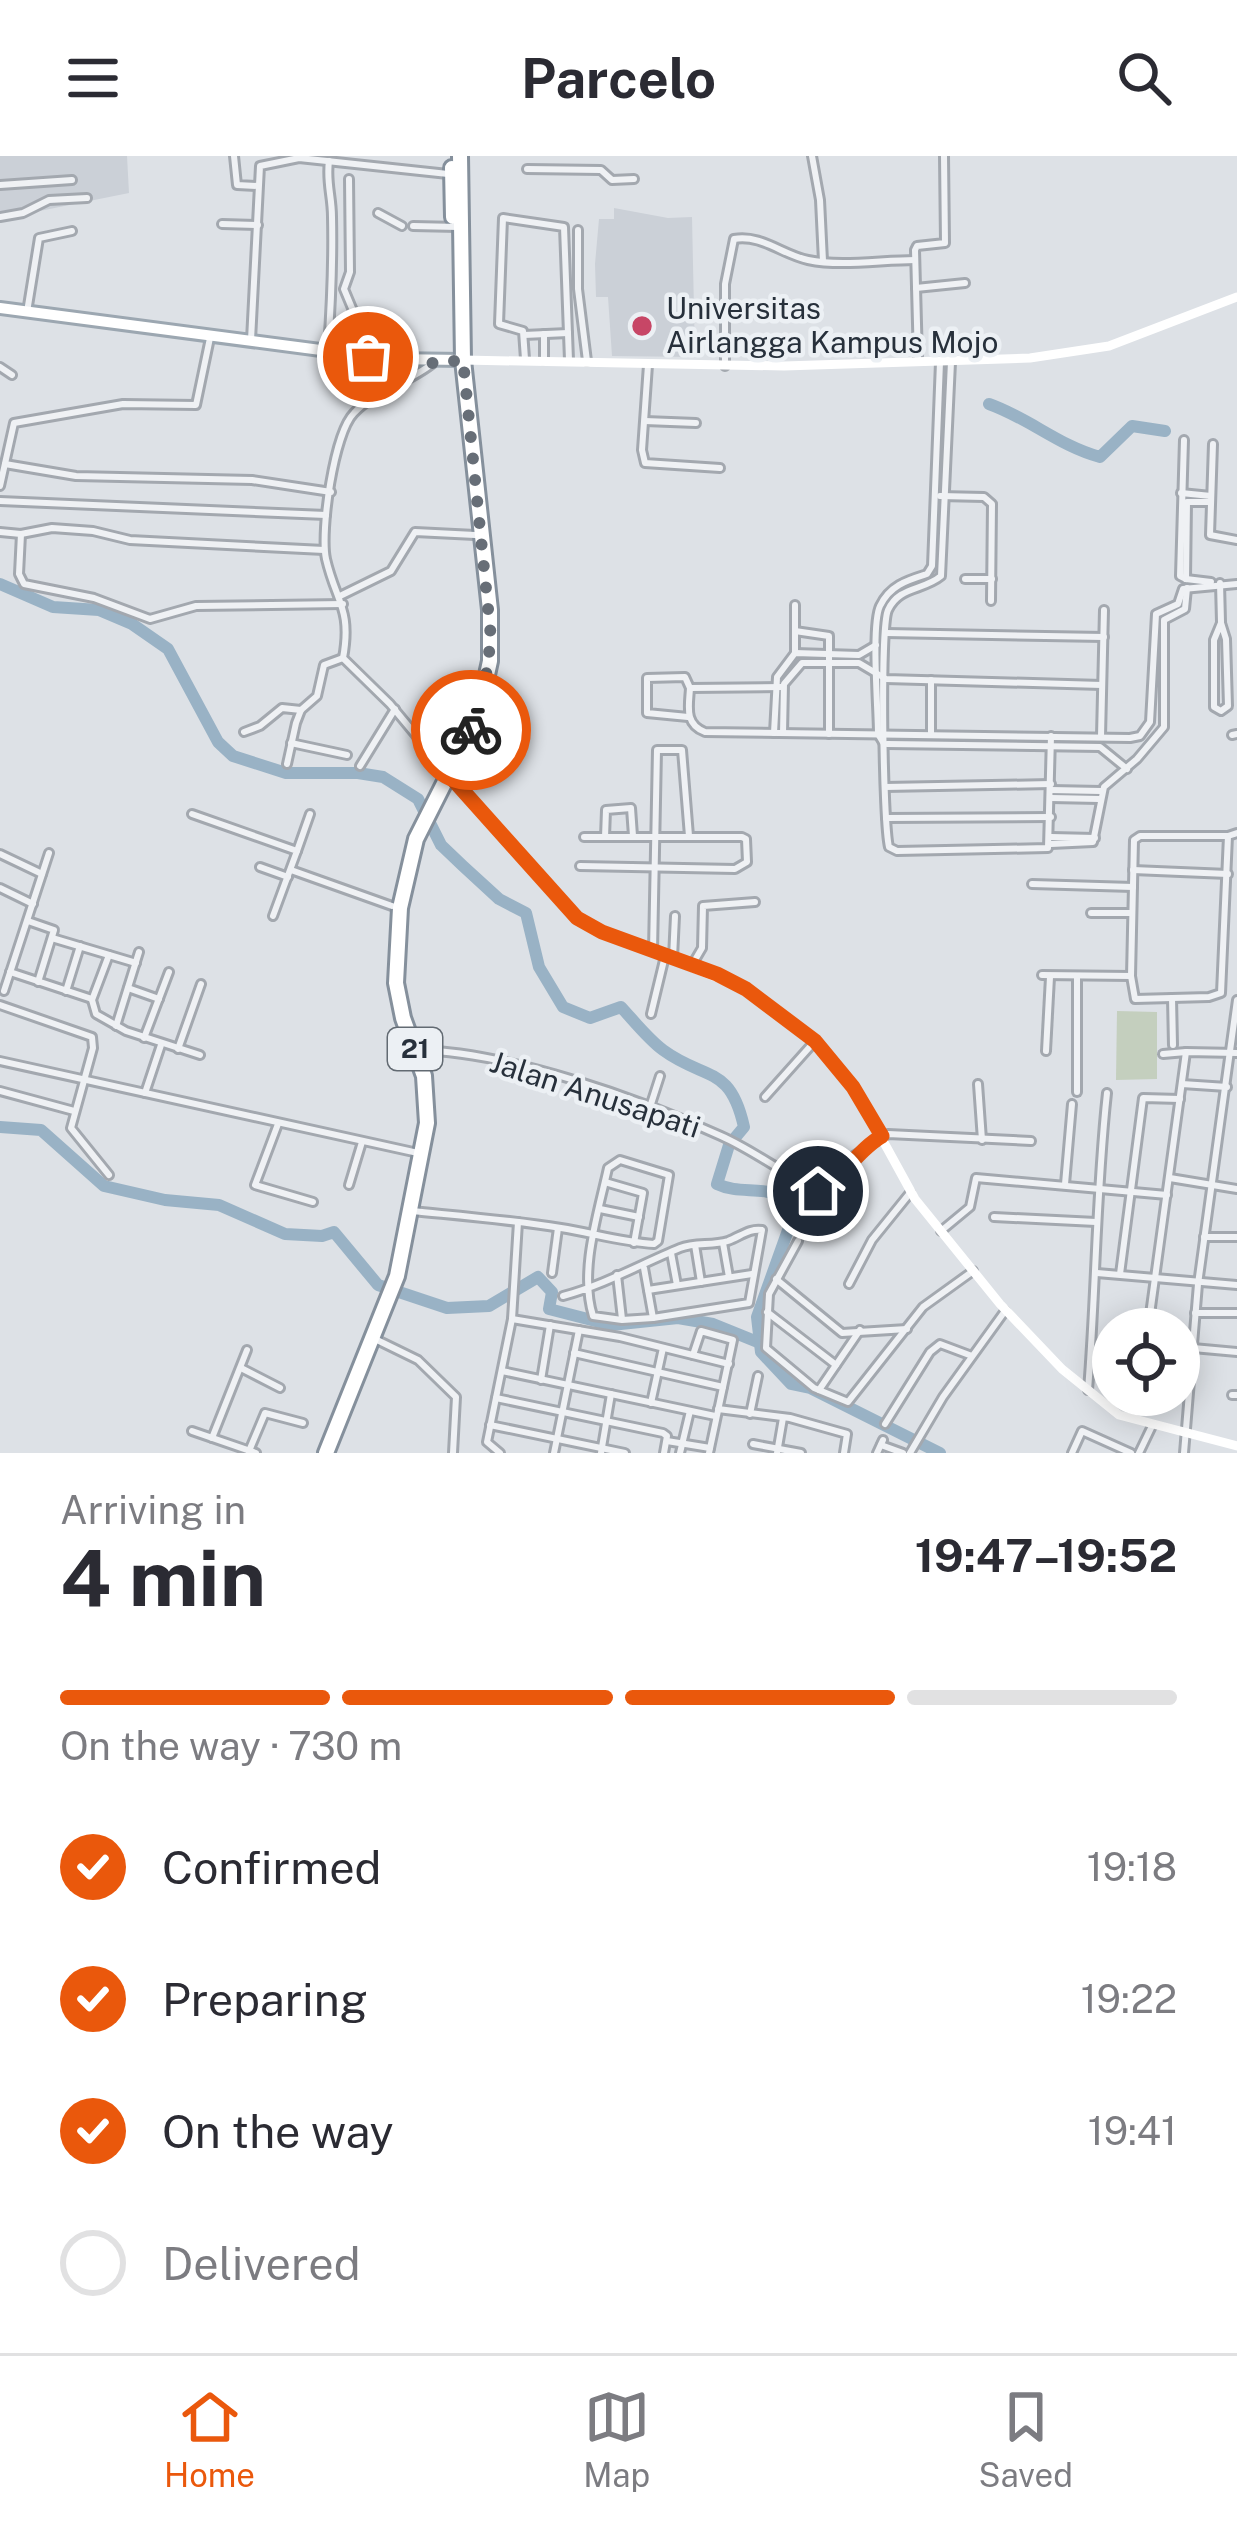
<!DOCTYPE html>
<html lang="en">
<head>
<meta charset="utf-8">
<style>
  :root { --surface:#fff; --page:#f2f2f3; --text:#2b2b33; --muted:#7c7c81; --line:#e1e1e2; --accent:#ea580c }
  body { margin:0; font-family:"Public Sans",sans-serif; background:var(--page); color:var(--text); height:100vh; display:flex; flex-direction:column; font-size:45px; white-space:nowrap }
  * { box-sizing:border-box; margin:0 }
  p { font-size:39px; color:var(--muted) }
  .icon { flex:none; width:66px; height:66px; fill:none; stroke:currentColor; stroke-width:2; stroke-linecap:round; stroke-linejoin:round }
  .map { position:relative; height:1297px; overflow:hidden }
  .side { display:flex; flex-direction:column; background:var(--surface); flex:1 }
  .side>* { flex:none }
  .fabs { position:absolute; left:1092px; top:1152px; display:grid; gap:24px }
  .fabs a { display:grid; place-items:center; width:108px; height:108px; border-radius:50%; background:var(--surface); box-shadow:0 6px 30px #0003; font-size:60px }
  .pin { position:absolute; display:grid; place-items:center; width:102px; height:102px; color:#fff; margin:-51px; border:6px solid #fff; border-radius:50%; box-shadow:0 3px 12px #0007 }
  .courier { position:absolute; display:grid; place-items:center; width:120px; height:120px; margin:-60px; border:9px solid #ea580c; border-radius:50%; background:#fff; color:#222; box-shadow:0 3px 15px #0007 }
  .head em { font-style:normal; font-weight:700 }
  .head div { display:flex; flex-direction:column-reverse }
  .head { display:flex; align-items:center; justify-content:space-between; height:204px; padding:0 60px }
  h1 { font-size:78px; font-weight:700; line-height:90px }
  .bar { display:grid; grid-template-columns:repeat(4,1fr); gap:18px 12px; align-content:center; height:144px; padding:0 60px }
  .bar i { height:15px; border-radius:9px; background:var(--line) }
  .bar .current { background:var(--accent) }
  .bar p { grid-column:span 4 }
  ol { padding:0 60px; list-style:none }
  li { display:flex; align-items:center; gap:36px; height:132px }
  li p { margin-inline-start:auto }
  li .icon { padding:12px; border-radius:50%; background:var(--accent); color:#fff; stroke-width:4 }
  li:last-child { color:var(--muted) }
  li i { width:66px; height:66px; border:6px solid var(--line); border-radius:50% }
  header { display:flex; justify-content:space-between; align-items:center; height:156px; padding:0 60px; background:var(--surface); font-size:54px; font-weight:700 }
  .dock { display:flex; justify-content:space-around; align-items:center; height:168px; border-top:3px solid var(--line); background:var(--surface); font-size:33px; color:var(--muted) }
  .dock a { display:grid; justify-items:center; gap:6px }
  .dock .current { color:var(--accent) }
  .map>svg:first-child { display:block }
</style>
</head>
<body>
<header><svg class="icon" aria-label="menu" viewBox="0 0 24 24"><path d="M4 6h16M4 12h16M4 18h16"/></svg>Parcelo<svg class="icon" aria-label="search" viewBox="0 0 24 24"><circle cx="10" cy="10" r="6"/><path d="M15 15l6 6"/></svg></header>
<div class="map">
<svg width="1237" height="1297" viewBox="0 0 1237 1297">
  <rect width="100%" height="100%" fill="#dde1e6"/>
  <g fill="#cbd0d7">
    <path d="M0,0H127L129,37L0,63Z"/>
    <path d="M614,52L668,62L692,61L695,201L612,200L608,141H596L595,108L599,63H614Z"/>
  </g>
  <path fill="#c4cfbe" d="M1117,855L1157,856V923L1116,924Z"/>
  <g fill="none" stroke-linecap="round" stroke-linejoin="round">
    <g stroke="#99b2c5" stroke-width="12">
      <path d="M989,248C1029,262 1059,290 1100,301L1132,270L1165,275"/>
      <path d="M0,428L53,451L99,454L132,468L168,493L218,586L233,600L286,617H358L383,621L418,643L441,689L463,710L499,743L526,757L539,811L563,851L590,862L621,851C634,865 648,883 663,894C705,925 730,908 744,971L729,989L717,1028C740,1039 762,1029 785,1042L792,1063L757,1161L761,1196L791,1228L810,1232L940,1297"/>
      <path d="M0,971L41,974L104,1030L165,1044L219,1049L285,1078L322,1080L334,1076L378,1129L447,1152L489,1150L538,1121L552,1136L549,1153L611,1169L678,1162L713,1168L760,1187"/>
    </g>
    <g stroke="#a3a8af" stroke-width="12">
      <g id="street">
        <path d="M234,0L237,29L258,30"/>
        <path d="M812,0L820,44L823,105"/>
        <path d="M527,13L601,14L612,24L634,23"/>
        <path d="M349,23L350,116L344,133L354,157L351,196"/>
        <path d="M0,29L72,24"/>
        <path d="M378,57L402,70"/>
        <path d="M0,61L23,57L49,44L87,42"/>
        <path d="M222,68L258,69"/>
        <path d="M413,70L458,71"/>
        <path d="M578,74V133L587,205"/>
        <path d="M916,132L965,127"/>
        <path d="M27,156L39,82L72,75"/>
        <path d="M524,179L568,177"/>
        <path d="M251,184L260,10L299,2L448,18"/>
        <path d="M328,193C331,150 333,104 332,61C332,40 326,26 329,5"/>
        <path d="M525,203L523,175L499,168L503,62L564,71L569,204"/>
        <path d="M544,204V178"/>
        <path d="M918,204L915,94L917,90L945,87L944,0"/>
        <path d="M951,206L941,420C923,435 899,430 888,454C880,471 883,667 889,691L897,695L1048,692L1051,580"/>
        <path d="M433,207C410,226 373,236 354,257C334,277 320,375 326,403C336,446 352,453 343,502L390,548L444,613"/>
        <path d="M648,209L642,294L645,307L720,312"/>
        <path d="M725,210V128L734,83C761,78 783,99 808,104C841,111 881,104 915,104"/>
        <path d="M0,211L12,219"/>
        <path d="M645,265L696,267"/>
        <path d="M1184,284L1180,420L1186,423"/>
        <path d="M1213,288L1210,379L1237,384"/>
        <path d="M5,308L76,320L252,324L331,336"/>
        <path d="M0,330L14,267L123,248L196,249L210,182"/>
        <path d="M1181,337L1211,340"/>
        <path d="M940,340L984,341L992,348L991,445"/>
        <path d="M0,345L326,359"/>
        <path d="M0,376L21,378L52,372L93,375L130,384L324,394"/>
        <path d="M21,378L19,418L24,428L94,442L150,463L196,450L343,448"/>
        <path d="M965,423H992"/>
        <path d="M1186,423L1187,346H1211"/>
        <path d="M1186,423L1211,426"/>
        <path d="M1220,427L1221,466"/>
        <path d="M340,440L391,415L415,376L475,379"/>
        <path d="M1221,467L1226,483L1228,550L1221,555L1214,551V484Z"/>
        <path d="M795,475L829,480V578"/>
        <path d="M886,477L1104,481"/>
        <path d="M795,497V449"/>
        <path d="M931,524V579"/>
        <path d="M690,532C689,550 684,568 705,576L1130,582L1140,580L1150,566L1156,458L1178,448L1183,433L1237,428"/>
        <path d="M688,561L647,557V522L685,521L690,532L783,531"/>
        <path d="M244,576L260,570L282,552L301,554"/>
        <path d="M774,577L777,521L795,497L859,499L876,489"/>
        <path d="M783,577L784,528L802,507H859L886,523L1102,529"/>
        <path d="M1232,579L1237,578"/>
        <path d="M1101,580L1104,454"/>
        <path d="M291,587L347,599"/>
        <path d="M884,588L878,578C878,552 871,469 880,450C890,429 908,424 927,418L932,410L940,206"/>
        <path d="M887,588L1100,591L1127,613"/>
        <path d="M287,608L296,567L301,554L317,540L324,509L343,502"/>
        <path d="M360,610L395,553"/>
        <path d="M885,631L1051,628"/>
        <path d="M1051,634L1101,635"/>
        <path d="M1051,642L1099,643"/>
        <path d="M192,658L297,695L273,760"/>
        <path d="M886,662L1051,661"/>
        <path d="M1228,680L1221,837L1209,841L1135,843L1131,820L1134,684L1140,680H1228L1237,677"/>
        <path d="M605,681L606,654L631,652L633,680"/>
        <path d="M1051,681L1095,682"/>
        <path d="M1051,688L1093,686L1104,631L1137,603L1164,571V464L1185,453L1187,432"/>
        <path d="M297,695L310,658"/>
        <path d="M0,698L42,718"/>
        <path d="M580,710L735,713L747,706L746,683L742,681H584"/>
        <path d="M260,711L288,721"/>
        <path d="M291,714L392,750"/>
        <path d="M1133,714L1228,718"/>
        <path d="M1032,728L1133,731"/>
        <path d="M0,732L33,748"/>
        <path d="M1091,757H1132"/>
        <path d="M28,765L54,774L38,826"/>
        <path d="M52,782L136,807"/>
        <path d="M653,795L657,594H682L689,680"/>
        <path d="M109,799L92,844L96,858L126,875L200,899"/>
        <path d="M673,802L675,760"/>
        <path d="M692,809L702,792L703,750L755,746"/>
        <path d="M10,816L92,843"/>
        <path d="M1042,819L1131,820"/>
        <path d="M128,832L159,843"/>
        <path d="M4,835L49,697"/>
        <path d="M66,835L80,790"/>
        <path d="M1172,842L1173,889"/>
        <path d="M0,849L92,881L93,892L71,972L109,1019"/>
        <path d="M651,858L665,800"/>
        <path d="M116,870L139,796"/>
        <path d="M144,882L169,816"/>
        <path d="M178,893L201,828"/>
        <path d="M417,894C509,896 638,942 721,980C755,995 785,1019 819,1035L826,1033L855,999L888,978L1031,985"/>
        <path d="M1046,895L1050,821"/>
        <path d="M1163,898L1186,896"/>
        <path d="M0,905L418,997"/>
        <path d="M978,928L982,984"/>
        <path d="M1182,928L1227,931"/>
        <path d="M0,935L74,955"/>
        <path d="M1077,936V820"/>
        <path d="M145,937L161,889"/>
        <path d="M765,941L815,885"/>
        <path d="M650,951L660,920"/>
        <path d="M278,968L255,1029L313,1046"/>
        <path d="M1170,1022L1237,1033"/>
        <path d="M605,1026L643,1037L634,1087"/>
        <path d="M1065,1028L1072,948"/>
        <path d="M349,1029L362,986"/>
        <path d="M600,1053L639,1061"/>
        <path d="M412,1055C462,1060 512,1064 561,1072C592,1077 622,1086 654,1088L658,1085L669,1019L620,1004L608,1012C598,1058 579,1115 593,1160L622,1164L653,1162L749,1147L762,1074C750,1072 741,1080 728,1085C712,1090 695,1086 680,1092C641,1108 604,1129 563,1140"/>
        <path d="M994,1061L1096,1066"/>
        <path d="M941,1075L970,1051L976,1022L1167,1039"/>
        <path d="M1204,1081H1237"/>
        <path d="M798,1085L769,1138L766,1192L814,1232L848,1246L923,1151L973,1115"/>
        <path d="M723,1087L729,1121"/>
        <path d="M695,1089L701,1126"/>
        <path d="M671,1097L677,1129"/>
        <path d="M644,1112L653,1162"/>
        <path d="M552,1117L558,1072"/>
        <path d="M1097,1117L1237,1129"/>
        <path d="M1120,1118L1143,942L1180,943"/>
        <path d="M617,1119L622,1163"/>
        <path d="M776,1123L842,1177L907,1173"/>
        <path d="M849,1128L872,1084L910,1037"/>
        <path d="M648,1134L752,1118"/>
        <path d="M767,1156L836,1209"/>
        <path d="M1195,1157H1237"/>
        <path d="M512,1163L620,1181L729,1208"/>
        <path d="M1148,1173L1186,896L1237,897"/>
        <path d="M375,1183L418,1204L456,1241L453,1297"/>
        <path d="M1193,1192L1237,1196"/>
        <path d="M574,1197L723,1231"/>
        <path d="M693,1199L701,1175L733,1184L709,1297"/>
        <path d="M1179,1207H1192"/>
        <path d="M241,1212L280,1232"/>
        <path d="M502,1215L715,1260"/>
        <path d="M541,1224L550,1169"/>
        <path d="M819,1234L860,1174"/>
        <path d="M1088,1234C1096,1135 1096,1036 1107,937"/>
        <path d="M1232,1239H1237"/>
        <path d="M496,1242L663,1277L667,1280L664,1297"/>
        <path d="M651,1247L663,1192"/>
        <path d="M718,1253L790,1262L847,1278L844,1297"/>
        <path d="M750,1258L758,1220"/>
        <path d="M885,1268L930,1196L940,1188L972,1200"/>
        <path d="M490,1269L625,1297"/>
        <path d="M192,1275L256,1297"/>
        <path d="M212,1282L247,1194"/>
        <path d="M667,1285L710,1292"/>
        <path d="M753,1288L801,1297"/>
        <path d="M881,1289L903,1297"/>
        <path d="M249,1295L265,1257L303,1267"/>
        <path d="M500,1297L487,1286L512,1163L518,1066"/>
        <path d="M554,1297L579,1174"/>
        <path d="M601,1297L611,1238"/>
        <path d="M680,1297L690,1255"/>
        <path d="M777,1297L783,1262"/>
        <path d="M877,1297L883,1284"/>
        <path d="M910,1297L943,1241L1005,1155"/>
        <path d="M1072,1297L1082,1275L1131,1297"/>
        <path d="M1139,1297L1152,1270"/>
        <path d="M1184,1297L1198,1128L1237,844"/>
      </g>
    </g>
    <g stroke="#9ca7b1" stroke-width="16">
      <path id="primary" d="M0,152L389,203L463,204"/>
    </g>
    <g stroke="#85909c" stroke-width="20">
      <g id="highway">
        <path d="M452,12L453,61"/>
        <path d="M326,1297L397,1120L427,967L424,920L403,862L396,827L400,752L416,683L478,560L490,505V454L463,204L460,0"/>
      </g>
    </g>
    <use href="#street" stroke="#eff1f4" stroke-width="6"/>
    <g stroke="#fff" stroke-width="9">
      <path d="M463,204L784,210L1030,202L1109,190L1237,141"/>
      <path d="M448,618L577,762L602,776L746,833L815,885L853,930L915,1043L1000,1148L1062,1213L1119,1259L1237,1290"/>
    </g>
    <use href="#primary" stroke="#fff" stroke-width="10"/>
    <use href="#highway" stroke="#fff" stroke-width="14"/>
  </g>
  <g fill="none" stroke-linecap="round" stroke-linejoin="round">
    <path stroke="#676e77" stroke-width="12" stroke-dasharray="0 21.6" d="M368,201L433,207L463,204L491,482L483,542L471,574"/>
    <path stroke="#ea580c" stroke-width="15" d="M471,574L449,619L577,762L602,776L717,818L746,833L815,885L853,931L882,980C857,994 842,1024 818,1035"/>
  </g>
  <circle fill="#c74666" stroke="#ecf0f4" stroke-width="4.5" cx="642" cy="170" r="12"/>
  <g text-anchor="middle" stroke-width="9" stroke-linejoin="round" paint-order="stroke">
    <rect fill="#ecf0f4" stroke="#626a72" stroke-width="3" x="388" y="872" width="54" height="42" rx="9"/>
    <g font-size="27" font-weight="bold" fill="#27303b">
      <text x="415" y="902">21</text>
    </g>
    <g font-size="30" fill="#27303b" stroke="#ecf0f4" text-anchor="start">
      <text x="666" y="163">Universitas<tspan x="666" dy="34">Airlangga Kampus Mojo</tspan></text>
    </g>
    <g font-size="30" fill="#27303b" stroke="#ecf0f4">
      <text transform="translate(595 939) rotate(18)" y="10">Jalan Anusapati</text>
    </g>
  </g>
</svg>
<div class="fabs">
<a><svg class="icon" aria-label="locate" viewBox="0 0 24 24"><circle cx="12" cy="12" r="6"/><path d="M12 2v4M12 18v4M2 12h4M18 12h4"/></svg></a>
</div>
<div class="pin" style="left:368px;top:201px;background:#ea580c"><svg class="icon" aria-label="bag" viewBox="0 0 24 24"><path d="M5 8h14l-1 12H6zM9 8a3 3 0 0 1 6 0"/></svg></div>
<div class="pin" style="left:818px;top:1035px;background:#1f2937"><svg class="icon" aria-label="home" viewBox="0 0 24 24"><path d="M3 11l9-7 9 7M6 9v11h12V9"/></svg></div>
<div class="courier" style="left:471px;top:574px"><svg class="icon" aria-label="bike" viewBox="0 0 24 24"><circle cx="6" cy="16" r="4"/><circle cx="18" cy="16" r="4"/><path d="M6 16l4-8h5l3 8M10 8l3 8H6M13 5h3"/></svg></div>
</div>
<section class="side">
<div class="head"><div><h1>4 min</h1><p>Arriving in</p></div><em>19:47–19:52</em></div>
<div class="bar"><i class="current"></i><i class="current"></i><i class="current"></i><i></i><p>On the way · 730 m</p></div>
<ol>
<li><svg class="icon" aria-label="check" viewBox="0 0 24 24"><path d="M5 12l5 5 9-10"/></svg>Confirmed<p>19:18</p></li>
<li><svg class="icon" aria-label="check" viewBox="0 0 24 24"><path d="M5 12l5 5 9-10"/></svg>Preparing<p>19:22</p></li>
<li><svg class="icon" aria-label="check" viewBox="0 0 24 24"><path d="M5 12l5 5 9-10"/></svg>On the way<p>19:41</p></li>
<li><i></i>Delivered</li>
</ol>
</section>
<nav class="dock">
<a class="current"><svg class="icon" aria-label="home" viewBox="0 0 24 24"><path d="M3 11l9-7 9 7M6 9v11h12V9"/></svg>Home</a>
<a><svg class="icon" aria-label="map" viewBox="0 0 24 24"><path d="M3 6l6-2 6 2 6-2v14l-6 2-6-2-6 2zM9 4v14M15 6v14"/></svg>Map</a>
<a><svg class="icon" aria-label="saved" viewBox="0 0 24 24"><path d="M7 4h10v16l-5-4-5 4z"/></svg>Saved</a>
</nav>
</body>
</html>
